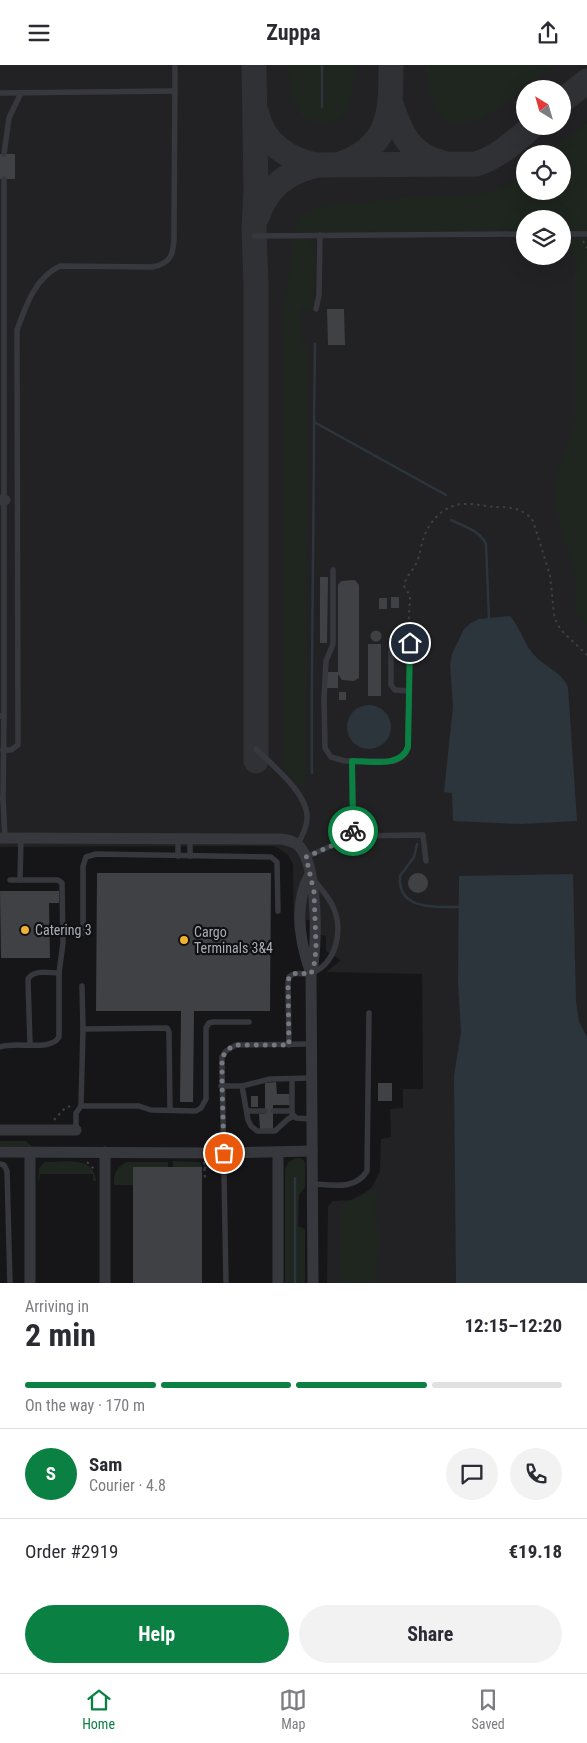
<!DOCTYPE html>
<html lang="en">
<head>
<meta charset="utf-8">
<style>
  :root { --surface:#fff; --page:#f2f2f3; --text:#2b2b33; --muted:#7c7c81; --line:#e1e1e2; --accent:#0b8043 }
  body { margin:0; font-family:"Roboto Condensed",sans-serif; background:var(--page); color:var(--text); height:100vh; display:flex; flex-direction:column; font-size:19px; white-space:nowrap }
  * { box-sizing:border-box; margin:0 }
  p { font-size:16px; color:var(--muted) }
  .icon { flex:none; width:28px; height:28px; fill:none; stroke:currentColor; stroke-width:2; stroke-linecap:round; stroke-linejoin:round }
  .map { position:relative; height:1218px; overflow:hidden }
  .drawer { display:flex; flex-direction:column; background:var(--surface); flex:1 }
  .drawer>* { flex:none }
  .needle { width:32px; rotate:323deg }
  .tools { position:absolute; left:516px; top:15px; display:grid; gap:10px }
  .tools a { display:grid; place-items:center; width:55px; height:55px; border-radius:50%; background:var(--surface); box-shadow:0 5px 20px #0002; font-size:25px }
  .pin { position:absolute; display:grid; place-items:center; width:42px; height:42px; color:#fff; margin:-21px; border:2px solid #fff; border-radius:50%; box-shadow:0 1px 5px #0007 }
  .courier { position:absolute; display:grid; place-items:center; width:50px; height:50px; margin:-25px; border:4px solid #0b8043; border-radius:50%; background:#fff; color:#222; box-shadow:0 1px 6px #0007 }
  .overview em { font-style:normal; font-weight:700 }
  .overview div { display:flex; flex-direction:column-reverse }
  .overview { display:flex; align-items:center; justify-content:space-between; height:85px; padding:0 25px }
  h1 { font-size:32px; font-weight:700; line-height:38px }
  .bar { display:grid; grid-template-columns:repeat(4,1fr); gap:8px 5px; align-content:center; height:60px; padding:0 25px }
  .bar i { height:6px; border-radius:4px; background:var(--line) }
  .bar .on { background:var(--accent) }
  .bar p { grid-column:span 4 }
  .line { display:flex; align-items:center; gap:12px; padding:0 25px; border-top:1px solid var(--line) }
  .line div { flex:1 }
  .round { display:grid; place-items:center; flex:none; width:52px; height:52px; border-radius:26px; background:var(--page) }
  .button { display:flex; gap:10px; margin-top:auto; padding:10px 25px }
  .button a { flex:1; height:58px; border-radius:30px; background:var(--accent); color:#fff; font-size:20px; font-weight:700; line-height:58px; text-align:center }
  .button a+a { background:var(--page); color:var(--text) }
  header { display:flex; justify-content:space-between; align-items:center; height:65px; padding:0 25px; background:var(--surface); font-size:22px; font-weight:700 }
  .dock { display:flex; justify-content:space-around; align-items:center; height:70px; border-top:1px solid var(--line); background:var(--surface); font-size:14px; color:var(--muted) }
  .dock a { display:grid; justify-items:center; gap:2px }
  .dock .on { color:var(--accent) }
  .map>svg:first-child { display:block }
</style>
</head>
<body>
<header><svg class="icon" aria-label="menu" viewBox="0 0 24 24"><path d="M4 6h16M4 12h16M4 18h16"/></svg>Zuppa<svg class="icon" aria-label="share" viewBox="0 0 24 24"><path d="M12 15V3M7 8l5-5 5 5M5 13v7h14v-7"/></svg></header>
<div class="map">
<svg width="587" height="1218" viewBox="0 0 587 1218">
  <rect width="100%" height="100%" fill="#161618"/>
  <path fill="#222225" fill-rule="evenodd" d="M0,0H587V1218H327L328,1141L333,1136L351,1135L366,1127L372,1122L380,1106L381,1074L391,1072L390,1044L403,1043V1024H423L422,909L326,907L341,895L326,886V871L320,870V855H306V864H294L293,799L288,790L283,786L274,781L0,782ZM525,24H562V61H525ZM525,89H562V126H525ZM525,154H562V191H525Z"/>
  <g fill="#1e261f">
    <path d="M287,0H356C354,13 353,30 348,42C344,50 337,57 327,58C292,64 291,25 287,0Z"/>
    <path d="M425,0H554C532,17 466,80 440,51C430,42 428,13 425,0Z"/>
    <path d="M587,57V166H563L562,154H525V166L293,167L298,156L306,147L321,142L402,132L474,131C494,128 509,121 525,108V126H562V89H548Z"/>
    <path d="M294,173L307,174L311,177L313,184V238L310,244L300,245L301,282H308L305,725L284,705V245Z"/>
    <path d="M562,173H587V558C583,555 578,552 576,547C573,541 577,515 574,505C569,478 553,452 555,424C556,399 571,379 575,355V192L573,186L563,175Z"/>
    <path d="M0,1076H26L31,1081H0Z"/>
    <path d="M299,1093L302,1094L305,1097V1122L299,1130L298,1161L305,1164V1218H285V1105C287,1097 291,1094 299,1093Z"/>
    <path d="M173,1096L200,1097L202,1102H173Z"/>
    <path d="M45,1097C64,1097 94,1090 96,1116H93V1109H40L39,1116H38L39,1103Z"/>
    <path d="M127,1097H168V1102H133V1120H114C113,1109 117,1101 127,1097Z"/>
    <path d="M377,1122L375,1148L379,1166L377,1218H340L341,1139L360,1132Z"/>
  </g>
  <g fill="#2c353c">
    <path d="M510,551C521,563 524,581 537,593C548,603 562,608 568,622L577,756L521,759L453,756L452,728L444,727L453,642L450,600L452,589L464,564L471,558L479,554Z"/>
    <circle cx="369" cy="662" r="22"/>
    <path d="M573,809L576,936L579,957L587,972V1218H456L454,1011L461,967L458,917L459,811Z"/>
  </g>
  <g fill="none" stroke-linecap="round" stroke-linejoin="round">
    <g stroke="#2c353c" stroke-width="2.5">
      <path d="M322,42V0"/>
      <path d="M315,279L314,357L446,430"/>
      <path d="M451,455C464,461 480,466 486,479L489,554"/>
      <path d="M312,708C311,591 314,474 314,357"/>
      <path d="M417,779L414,792L400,811C397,846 437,842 461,842"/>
      <path d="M295,1113V1218"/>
    </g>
    <g stroke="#303135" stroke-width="25">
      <path d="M254,0L256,124L254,164L256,219V696"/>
      <path d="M562,36L587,16"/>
      <path d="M391,39C401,69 410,90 443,98"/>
      <path d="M257,49C263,78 289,95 317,100L476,99C499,92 515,76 533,61"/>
      <path d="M340,99C391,82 391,46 391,0"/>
      <path d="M257,152C268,121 286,108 317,100"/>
    </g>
  </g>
  <g fill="#404145">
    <rect x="0" y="89" width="15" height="25"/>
    <path d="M327,244H344L345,280H328Z"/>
    <path d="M320,512H328L327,578H320Z"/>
    <path d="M355,515L359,520V613L354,616L342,615L338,609V623H327V607H338V520L341,516Z"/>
    <rect x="391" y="532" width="8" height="11"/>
    <rect x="379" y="533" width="8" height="11"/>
    <circle cx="376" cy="571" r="5.5"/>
    <rect x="368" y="579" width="13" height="52"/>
    <rect x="339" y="627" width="7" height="8"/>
    <circle cx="418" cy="818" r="10"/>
    <path d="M97,808H271L270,946H194L193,1037H180L181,946H96Z"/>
    <path d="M0,826H59V838H49L50,893H1Z"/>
    <path d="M276,1017L277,1029H289L290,1040H273V1064H260L259,1049H265V1018Z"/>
    <rect x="378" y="1018" width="14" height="18"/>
    <rect x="251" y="1031" width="7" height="11"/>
    <rect x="133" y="1102" width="69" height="116"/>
  </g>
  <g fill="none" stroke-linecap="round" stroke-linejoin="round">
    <g stroke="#3d3f44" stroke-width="2" stroke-dasharray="2.5 4" stroke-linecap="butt">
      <path d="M583,176L587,183"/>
      <path d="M408,567L410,533L409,529L404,521C406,510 415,504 418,494C420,488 421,481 423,475C427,460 440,444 456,440C468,437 483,441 495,442C509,442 524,443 533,456L550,510L554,549L557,559L564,568L587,590"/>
      <path d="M54,1055L66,1042L71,1041"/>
      <path d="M87,1097L94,1104"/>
      <path d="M204,1097L205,1115"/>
      <path d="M204,1103L217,1101"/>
    </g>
    <g stroke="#37383d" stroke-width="5.5">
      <path d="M0,28L175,26"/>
      <path d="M4,89L9,53L21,28"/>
      <path d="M562,169H587"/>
      <path d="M255,171L525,169"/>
      <path d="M316,244L319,230L320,170"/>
      <path d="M333,505V579L326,596L324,633L325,683L331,692L345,696H394C404,693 408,687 408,676L410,578L408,574L398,572L391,579V620L395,625L409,626"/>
      <path d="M1,651H4L3,733"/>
      <path d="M4,651V114"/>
      <path d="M256,684C272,700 309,729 307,754C307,763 301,772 298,780"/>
      <path d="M3,685H11L18,680L17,265C26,240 35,213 60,201L152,202C172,199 174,187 174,170L175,0"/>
      <path d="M352,696L354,771L423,770L426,796"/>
      <path d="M0,733H3L5,773"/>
      <path d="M178,773V791"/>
      <path d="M190,773V791"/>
      <path d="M306,792L354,771"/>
      <path d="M20,815L21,773"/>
      <path d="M83,868V801L86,792L96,789L271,792L277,797L278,846"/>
      <path d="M83,964L167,963L169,967L170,1045"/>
      <path d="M30,979L28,914C34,904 49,908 59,908"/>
      <path d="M289,980L288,918L289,912C296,905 304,911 312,908C336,898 343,867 334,844C330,833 321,824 314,815"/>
      <path d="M0,982C15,976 51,987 59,972V908L63,878L62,818L58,815H10"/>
      <path d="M292,1014V1046"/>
      <path d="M221,1021H242L270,1014L312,1013"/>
      <path d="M242,1021L248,1055L251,1061L257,1066H275L288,1054L294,1051"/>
      <path d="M81,1041H139L151,1045L196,1046L201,1043L206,1034V963L209,958L213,957H249"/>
      <path d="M247,1046H265"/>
      <path d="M273,1046H292V1049L296,1053L312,1054"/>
      <path d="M76,1065V1048L81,1041L83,964L82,921"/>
      <path d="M0,1099L4,1100L7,1106L10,1218"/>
      <path d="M314,1119C333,1120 356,1125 367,1106L369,948"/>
      <path d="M226,1218L222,999V992L226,986L236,980L312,979"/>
    </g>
    <g stroke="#37383d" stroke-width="11">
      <path d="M0,435H5"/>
      <path d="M0,773L281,774C288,775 294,776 299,781C318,800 318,884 311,909L313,1218"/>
      <path d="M310,809C293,840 300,878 311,909"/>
      <path d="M0,1065H76"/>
      <path d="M0,1087L224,1088L312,1086"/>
      <path d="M278,1087V1218"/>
      <path d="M30,1218V1087"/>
      <path d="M105,1218V1087"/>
    </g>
  </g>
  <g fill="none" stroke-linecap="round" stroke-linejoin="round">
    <path stroke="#757880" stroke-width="5" stroke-dasharray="0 9" d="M224,1088L222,1020V992L230,983L236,980H289L288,918L289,912L296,908L311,909L315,896L316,881L314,827L306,792L354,771L353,766"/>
    <path stroke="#0b8043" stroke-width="6" d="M353,766L352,696C370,696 401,703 408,682L410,578"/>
  </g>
  <g fill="#f2b134" stroke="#111113" stroke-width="2">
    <circle cx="25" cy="865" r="5"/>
    <circle cx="184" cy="875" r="5"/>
  </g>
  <g text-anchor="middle" stroke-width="4.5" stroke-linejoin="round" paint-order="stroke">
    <g font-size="14" fill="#a8adb8" stroke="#111113" text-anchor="start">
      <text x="35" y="870">Catering 3</text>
      <text x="194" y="872">Cargo<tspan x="194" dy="16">Terminals 3&amp;4</tspan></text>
    </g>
  </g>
</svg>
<div class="tools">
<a><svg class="needle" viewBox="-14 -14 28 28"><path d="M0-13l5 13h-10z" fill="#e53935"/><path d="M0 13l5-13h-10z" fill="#7c7c81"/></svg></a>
<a><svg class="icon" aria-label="locate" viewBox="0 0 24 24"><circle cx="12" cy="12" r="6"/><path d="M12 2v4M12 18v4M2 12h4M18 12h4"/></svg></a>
<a><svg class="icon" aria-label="layers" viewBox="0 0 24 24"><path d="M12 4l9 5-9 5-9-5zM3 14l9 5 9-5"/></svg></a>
</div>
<div class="pin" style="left:224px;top:1088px;background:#ea580c"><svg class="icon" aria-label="bag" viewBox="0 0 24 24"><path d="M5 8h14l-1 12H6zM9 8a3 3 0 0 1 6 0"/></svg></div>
<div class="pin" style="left:410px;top:578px;background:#1f2937"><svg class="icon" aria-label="home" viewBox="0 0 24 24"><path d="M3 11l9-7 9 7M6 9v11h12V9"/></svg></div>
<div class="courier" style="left:353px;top:766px"><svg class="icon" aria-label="bike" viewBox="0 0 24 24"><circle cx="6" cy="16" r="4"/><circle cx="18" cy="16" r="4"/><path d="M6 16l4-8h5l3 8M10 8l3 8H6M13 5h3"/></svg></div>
</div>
<section class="drawer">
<div class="overview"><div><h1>2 min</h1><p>Arriving in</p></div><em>12:15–12:20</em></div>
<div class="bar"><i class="on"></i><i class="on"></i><i class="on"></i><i></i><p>On the way · 170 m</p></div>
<div class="line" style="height:90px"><b class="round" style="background:var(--accent);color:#fff">S</b><div><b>Sam</b><p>Courier · 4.8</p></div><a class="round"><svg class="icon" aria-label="chat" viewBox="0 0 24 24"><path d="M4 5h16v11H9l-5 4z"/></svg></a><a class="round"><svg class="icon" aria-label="phone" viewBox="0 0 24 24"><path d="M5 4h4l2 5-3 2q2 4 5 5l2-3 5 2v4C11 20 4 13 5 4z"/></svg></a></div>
<div class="line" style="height:65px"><div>Order #2919</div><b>€19.18</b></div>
<div class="button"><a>Help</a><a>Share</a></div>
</section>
<nav class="dock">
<a class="on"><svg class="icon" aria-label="home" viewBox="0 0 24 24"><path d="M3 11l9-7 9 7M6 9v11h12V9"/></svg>Home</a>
<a><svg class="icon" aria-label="map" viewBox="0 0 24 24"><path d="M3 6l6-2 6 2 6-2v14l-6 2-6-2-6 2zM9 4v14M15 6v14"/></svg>Map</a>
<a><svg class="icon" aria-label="saved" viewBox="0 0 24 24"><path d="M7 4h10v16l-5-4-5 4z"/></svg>Saved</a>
</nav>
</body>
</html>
